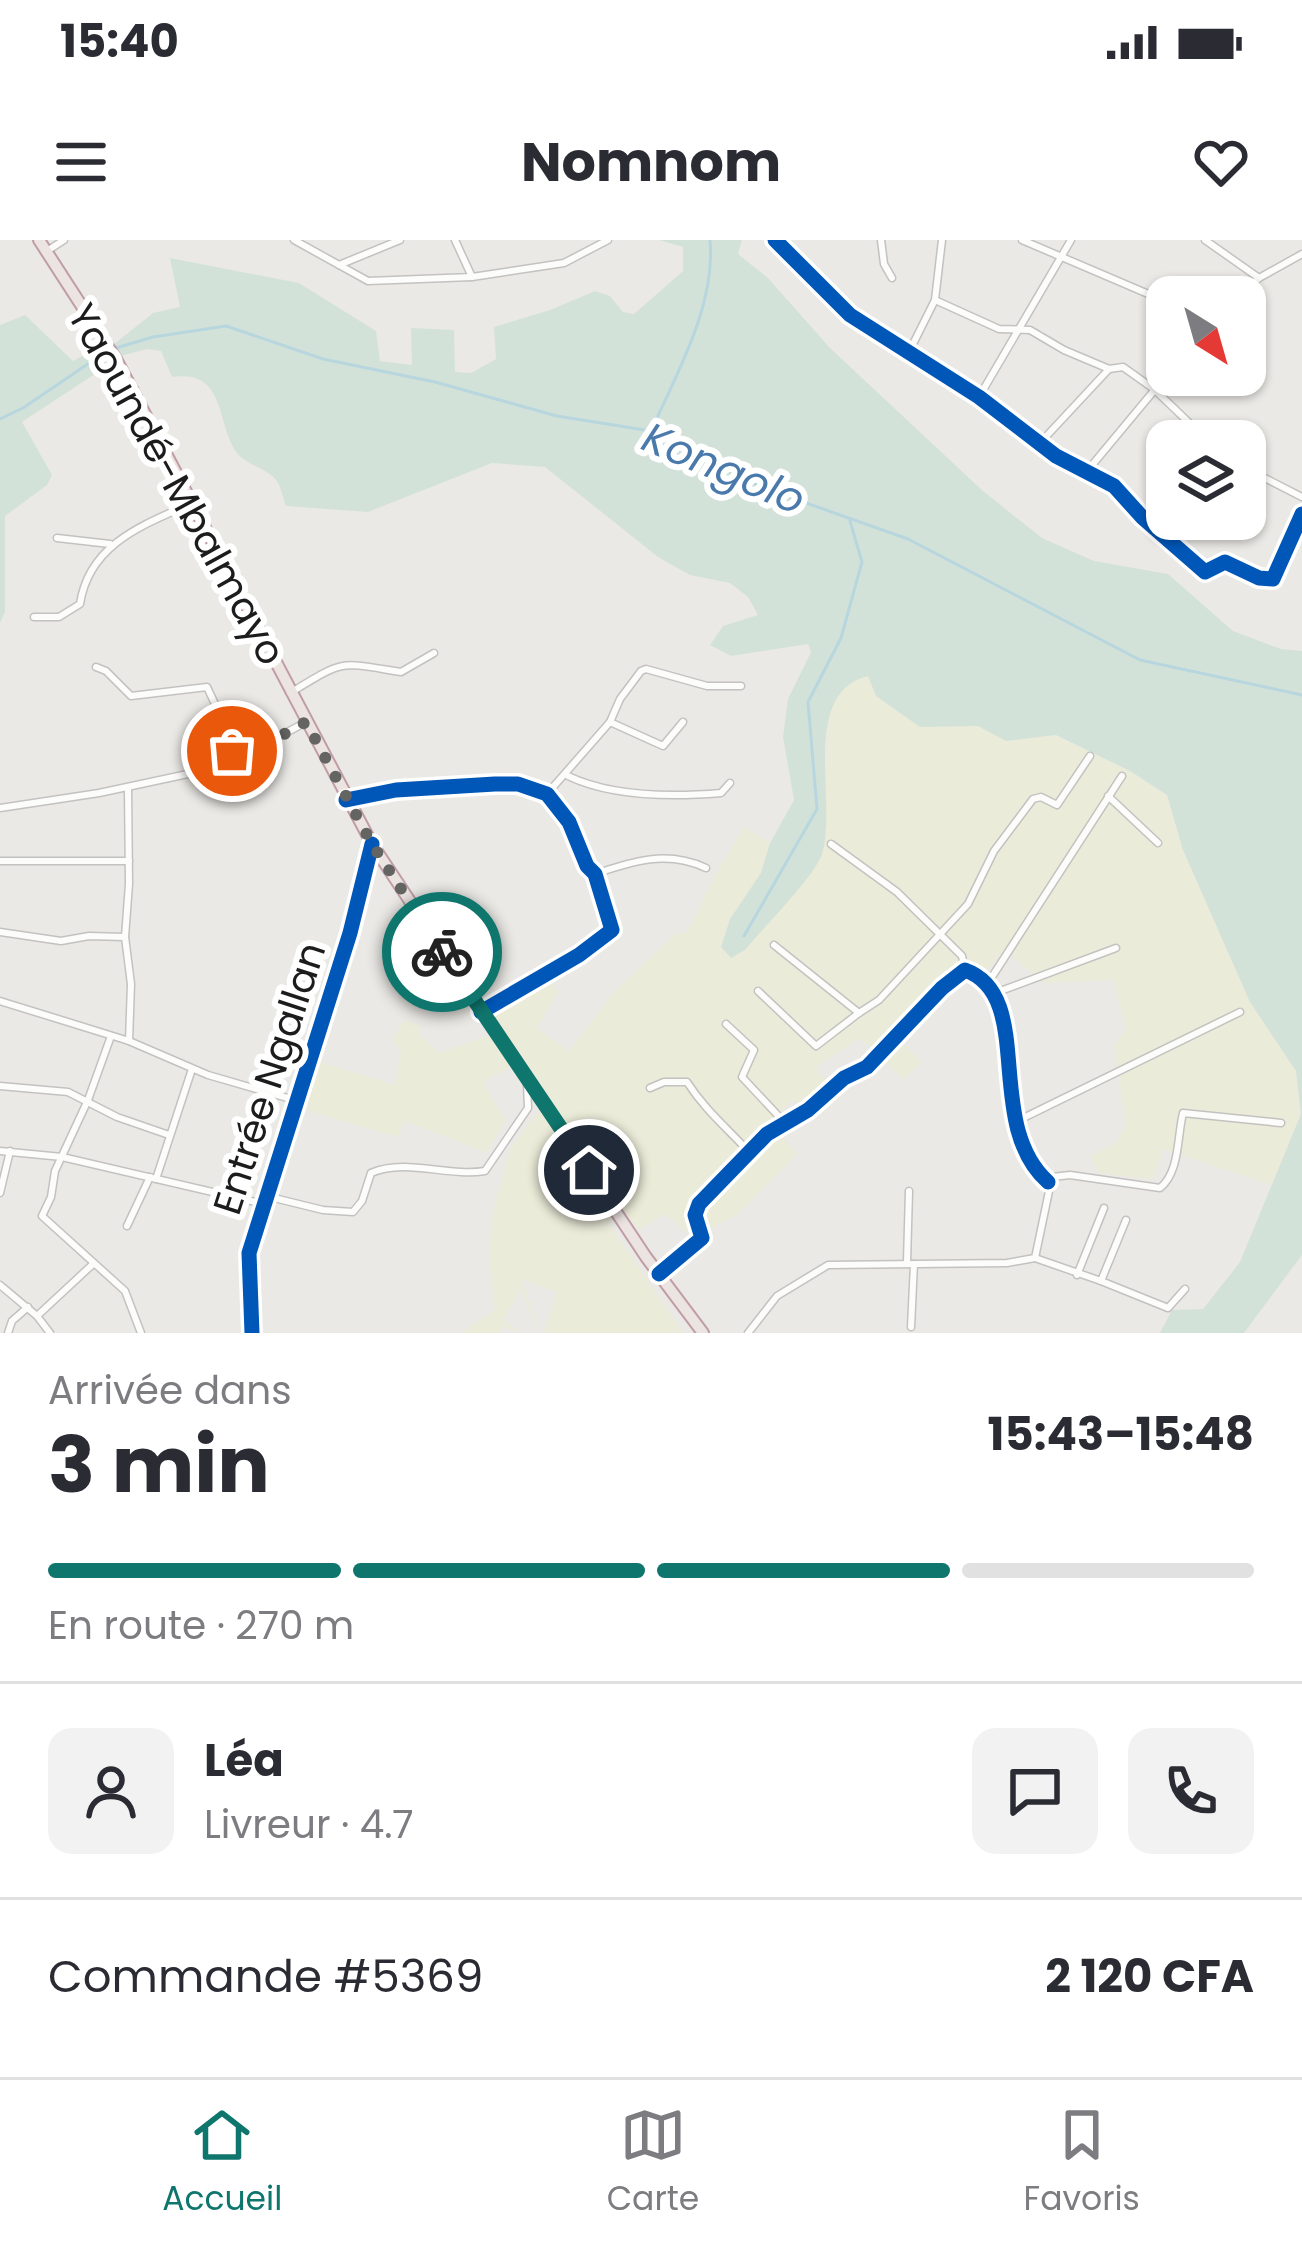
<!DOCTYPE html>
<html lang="fr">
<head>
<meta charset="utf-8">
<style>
  :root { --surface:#fff; --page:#f2f2f3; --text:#2b2b33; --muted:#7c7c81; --line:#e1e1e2; --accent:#0f766e }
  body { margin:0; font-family:Poppins,sans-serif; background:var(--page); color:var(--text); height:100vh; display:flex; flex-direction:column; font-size:45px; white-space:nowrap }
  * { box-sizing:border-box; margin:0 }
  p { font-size:39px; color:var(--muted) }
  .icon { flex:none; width:66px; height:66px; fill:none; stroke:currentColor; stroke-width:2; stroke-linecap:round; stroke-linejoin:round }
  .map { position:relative; height:1093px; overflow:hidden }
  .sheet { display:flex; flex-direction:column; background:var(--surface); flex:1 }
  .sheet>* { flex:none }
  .needle { width:78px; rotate:143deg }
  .buttons { position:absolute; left:1146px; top:36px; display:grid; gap:24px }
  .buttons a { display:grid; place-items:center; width:120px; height:120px; border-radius:24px; background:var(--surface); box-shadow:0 3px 9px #0004; font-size:60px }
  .pin { position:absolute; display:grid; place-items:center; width:102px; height:102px; color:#fff; margin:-51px; border:6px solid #fff; border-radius:50%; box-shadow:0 3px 12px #0007 }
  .courier { position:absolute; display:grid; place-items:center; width:120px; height:120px; margin:-60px; border:9px solid #0f766e; border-radius:50%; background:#fff; color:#222; box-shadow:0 3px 15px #0007 }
  .summary em { font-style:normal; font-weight:700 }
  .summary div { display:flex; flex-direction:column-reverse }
  .summary { display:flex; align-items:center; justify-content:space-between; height:204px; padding:0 48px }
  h1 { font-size:78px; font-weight:700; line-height:90px }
  .bar { display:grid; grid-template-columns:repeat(4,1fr); gap:18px 12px; align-content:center; height:144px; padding:0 48px }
  .bar i { height:15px; border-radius:9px; background:var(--line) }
  .bar .on { background:var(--accent) }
  .bar p { grid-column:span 4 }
  .line { display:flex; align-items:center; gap:30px; padding:0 48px; border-top:3px solid var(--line) }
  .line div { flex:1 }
  .round { display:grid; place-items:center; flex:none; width:126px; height:126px; border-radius:24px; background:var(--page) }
  .status { display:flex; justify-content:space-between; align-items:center; height:84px; padding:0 60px; background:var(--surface); direction:ltr }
  .status svg { height:33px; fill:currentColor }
  header { display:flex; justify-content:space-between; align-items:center; height:156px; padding:0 48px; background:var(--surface); font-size:54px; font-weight:700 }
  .dock { display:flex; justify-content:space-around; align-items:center; height:168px; border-top:3px solid var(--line); background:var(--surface); font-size:33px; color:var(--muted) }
  .dock a { display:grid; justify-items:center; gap:6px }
  .dock .on { color:var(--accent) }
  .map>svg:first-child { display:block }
</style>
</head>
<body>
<div class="status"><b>15:40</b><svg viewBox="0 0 49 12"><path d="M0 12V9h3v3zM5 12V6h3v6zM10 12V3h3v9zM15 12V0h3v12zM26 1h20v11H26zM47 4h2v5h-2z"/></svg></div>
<header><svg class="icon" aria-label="menu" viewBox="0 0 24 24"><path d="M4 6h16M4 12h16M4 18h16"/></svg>Nomnom<svg class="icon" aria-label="heart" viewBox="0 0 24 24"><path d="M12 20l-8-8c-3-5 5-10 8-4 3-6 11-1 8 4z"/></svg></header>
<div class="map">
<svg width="1302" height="1093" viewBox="0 0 1302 1093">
  <rect width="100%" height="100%" fill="#ebe9e5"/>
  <path fill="#eaebd8" d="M868,435L876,456L921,487L978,486L1006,501L1055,495L1130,531L1167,556L1183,610L1250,762L1296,831L1301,873L1274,946L1163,909L1153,939L1099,933L1090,916L1116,903L1126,885L1114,807L1126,789L1113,740L1045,743L1004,710L989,728L960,723L892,790L921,823L903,839L860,798L816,827L827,842L802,867L792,859L771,883L797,914L738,974L693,997L665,974L639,989L623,971L608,982L683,1093H544L557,1052L521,1039L540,1093L519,1047L515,1061L503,1080L520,1093L503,1086L500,1093H461L495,1070L490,1025L491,978L510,910L531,880L551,862L522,820L483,842L505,880L487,913L406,881L397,897L303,869L317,821L395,845L401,813L393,798L404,781L421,784L419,795L440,813L504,790L490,769L548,737L558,752L537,788L569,811L613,753L676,693H687L714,637L744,587L770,603L761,633L730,679L745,710L821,618L830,465L850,440Z"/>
  <g fill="#d3e2d9">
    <path d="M659,0H742L738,14L768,38L830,108L983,251L1042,298L1094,321L1168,334L1233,391L1281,409L1302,411V1015L1244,1093H1160L1172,1070L1203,1069L1240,1022L1301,874L1296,831L1250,762L1183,610L1167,555L1130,531L1056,495L1006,501L978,486L920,487L876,456L868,436C799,453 838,562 822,614C815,636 762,689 745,710L731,718L721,707L730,679L761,633L770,603L794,560L783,497L788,459L811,412L808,404L731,416L710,405L723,386L758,375L748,357L730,343L690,335L658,317L545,227L492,223L368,272L286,266C283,259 281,246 276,240C267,228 246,225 237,213C216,185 227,129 172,137L161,111L147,109L120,116L113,105L153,73L180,67L170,18L299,43L376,91L380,121L412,125L411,88L454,90L455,132L471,133L496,119L494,87L550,70L595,51L610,56L623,72L634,74L683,31V7Z"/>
    <path d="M25,75L73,121L95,109L107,126L22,182L52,235L47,245L5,276V372L0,383V85Z"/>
  </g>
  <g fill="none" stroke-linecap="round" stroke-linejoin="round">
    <g stroke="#b8d6de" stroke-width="3">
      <path d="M116,108L153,97L226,86L323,119L435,142L557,176L651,191L761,247L908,299L1140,420L1302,455"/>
      <path d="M0,179L23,168L107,111"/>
      <path d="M651,191C677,133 716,65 710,0"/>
      <path d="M744,696L817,569L808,462L841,398L862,322L850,281"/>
    </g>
    <g stroke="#c3c2c1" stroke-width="9">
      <g id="minor">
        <path d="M294,0L368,41L472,37L455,0"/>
        <path d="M775,0L850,75L979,157L1056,216L1114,246L1142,277L1205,332L1225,322L1259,338L1273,339L1302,274"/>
        <path d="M881,0L884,24L892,38"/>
        <path d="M1022,0L1167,62"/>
        <path d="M1205,0L1259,38"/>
        <path d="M47,11L64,0"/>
        <path d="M339,25L400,0"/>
        <path d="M472,37L564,23L608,0"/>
        <path d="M1238,57L1259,38L1302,14"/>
        <path d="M935,60L999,89L1030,90L1064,110L1109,129L1123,127L1154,149L1208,201"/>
        <path d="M910,110L935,60L942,0"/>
        <path d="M979,157L1071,0"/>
        <path d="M1040,203L1109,129"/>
        <path d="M1245,228L1302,257"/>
        <path d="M1088,230L1167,135"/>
        <path d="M57,298L110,304"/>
        <path d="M34,377H59L80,364C89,304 143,285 192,263"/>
        <path d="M96,427L106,431L131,456L207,447L229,494L237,520"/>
        <path d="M290,453C346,419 338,422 401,432L434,413"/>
        <path d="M610,482L663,506L683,482"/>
        <path d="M568,536C612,557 673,557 721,553L730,543"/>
        <path d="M128,548L129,644L125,697L131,744L129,801"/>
        <path d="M547,554L610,482L620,459L641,431L646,429L707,446H741"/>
        <path d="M1108,556L1158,603"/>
        <path d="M350,559L396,550L495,544H518L547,554L569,582L587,626L595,634L612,690L579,715L481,772"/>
        <path d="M0,568L99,553L225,526L306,482"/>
        <path d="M831,604L897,652L962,716L965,730"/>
        <path d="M0,621H129"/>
        <path d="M595,634C633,621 667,610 706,628"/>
        <path d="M0,692L61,701L89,696L125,697"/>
        <path d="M774,705L859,773L879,760L968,664L994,611L1033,559L1041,557L1057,565L1090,516"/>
        <path d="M988,743L1122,536"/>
        <path d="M758,751L816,806L859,773"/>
        <path d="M995,753L1116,708"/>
        <path d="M0,761L129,801L208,835L298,861"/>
        <path d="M726,784L754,810L742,837L785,883"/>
        <path d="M111,796L88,860L55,931L51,957L42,976L125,1051L141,1093"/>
        <path d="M0,846L68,852L117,877L169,895"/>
        <path d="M650,848L664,842H687C705,870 727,888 750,913"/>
        <path d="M1015,882L1240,772"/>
        <path d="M0,911L62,917L264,964"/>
        <path d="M156,939L192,829"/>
        <path d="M0,953L10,911"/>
        <path d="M266,956L323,970L353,972L362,961L371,933C406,918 448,937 485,931L528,868L527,844"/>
        <path d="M127,986L150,937"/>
        <path d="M1035,1018L1101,1041L1126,980"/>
        <path d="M907,1022L909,951"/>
        <path d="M659,1034L702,998L695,975L699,964L767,894L808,870L844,838L867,827L942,748L965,730C1037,756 982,883 1048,942"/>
        <path d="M1077,1035L1104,968"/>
        <path d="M1101,1041L1168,1068L1185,1049"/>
        <path d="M0,1045L37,1076L50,1093"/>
        <path d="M37,1076L93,1024"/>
        <path d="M911,1087L914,1024"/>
        <path d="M8,1093L12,1081L28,1067"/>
        <path d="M252,1093L249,1013L350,693L372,608"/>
        <path d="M748,1093L777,1056L828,1025L1007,1023L1035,1018L1052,937L1070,935L1160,948C1180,932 1177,897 1183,873L1281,883"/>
      </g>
    </g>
    <g stroke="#c09da6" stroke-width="14">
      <path id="trunk" d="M39,0L116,119L372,604L646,1017L703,1093"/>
    </g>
    <use href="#minor" stroke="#fcfcfb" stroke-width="6"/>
    <use href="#trunk" stroke="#ece4e1" stroke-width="10"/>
    <g stroke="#fff" stroke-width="22">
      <g id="cycleway">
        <path d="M775,0L850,75L979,157L1056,216L1114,246L1142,277L1205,332L1225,322L1259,338L1273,339L1302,274"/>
        <path d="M346,560L396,550L495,544H518L547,554L569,582L587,626L595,634L612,690L579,715L481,772"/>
        <path d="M659,1034L702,998L695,975L699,964L767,894L808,870L844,838L867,827L942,748L965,730C1037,756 982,883 1048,942"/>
        <path d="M252,1093L249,1013L350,693L372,604"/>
      </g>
    </g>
    <use href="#cycleway" stroke="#0057b8" stroke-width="15"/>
  </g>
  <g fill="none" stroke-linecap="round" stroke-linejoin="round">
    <path stroke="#646462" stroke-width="12" stroke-dasharray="0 21.6" d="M232,511L237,520L306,482L372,604L442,712"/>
    <path stroke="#0f766e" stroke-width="15" d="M442,712L589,930"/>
  </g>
  <g text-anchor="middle" stroke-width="12" stroke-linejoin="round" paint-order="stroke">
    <g font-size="39" fill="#1c1c1c" stroke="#fff">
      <text transform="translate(177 244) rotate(61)" y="14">Yaoundé-Mbalmayo</text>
      <text transform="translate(269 838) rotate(-72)" y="14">Entrée Ngallan</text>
    </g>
    <g font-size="42" font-style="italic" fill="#4a79ab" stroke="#fff">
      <text transform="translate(724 228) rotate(23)" y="15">Kongolo</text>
    </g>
  </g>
</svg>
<div class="buttons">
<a><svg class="needle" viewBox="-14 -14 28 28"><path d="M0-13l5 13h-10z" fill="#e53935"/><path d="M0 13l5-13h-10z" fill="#7c7c81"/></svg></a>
<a><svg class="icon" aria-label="layers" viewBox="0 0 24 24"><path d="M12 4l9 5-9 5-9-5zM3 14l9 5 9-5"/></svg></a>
</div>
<div class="pin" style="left:232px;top:511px;background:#ea580c"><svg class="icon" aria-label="bag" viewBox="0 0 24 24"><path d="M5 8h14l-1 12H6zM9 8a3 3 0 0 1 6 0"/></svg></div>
<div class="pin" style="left:589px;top:930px;background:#1f2937"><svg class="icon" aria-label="home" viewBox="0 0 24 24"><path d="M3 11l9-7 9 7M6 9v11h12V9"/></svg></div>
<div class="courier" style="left:442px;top:712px"><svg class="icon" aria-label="bike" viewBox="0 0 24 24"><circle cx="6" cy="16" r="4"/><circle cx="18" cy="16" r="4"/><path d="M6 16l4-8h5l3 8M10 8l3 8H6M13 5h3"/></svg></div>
</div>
<section class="sheet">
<div class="summary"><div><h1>3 min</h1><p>Arrivée dans</p></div><em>15:43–15:48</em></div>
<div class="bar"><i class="on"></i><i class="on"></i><i class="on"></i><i></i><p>En route · 270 m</p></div>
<div class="line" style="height:216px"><a class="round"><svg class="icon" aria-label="person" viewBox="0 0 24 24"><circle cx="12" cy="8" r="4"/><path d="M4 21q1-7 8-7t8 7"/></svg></a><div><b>Léa</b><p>Livreur · 4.7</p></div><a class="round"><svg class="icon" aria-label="chat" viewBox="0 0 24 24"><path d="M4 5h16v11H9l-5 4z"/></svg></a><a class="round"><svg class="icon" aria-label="phone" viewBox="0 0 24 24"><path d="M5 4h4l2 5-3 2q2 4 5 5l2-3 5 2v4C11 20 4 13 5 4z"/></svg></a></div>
<div class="line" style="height:156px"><div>Commande #5369</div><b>2 120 CFA</b></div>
</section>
<nav class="dock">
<a class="on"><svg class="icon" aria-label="home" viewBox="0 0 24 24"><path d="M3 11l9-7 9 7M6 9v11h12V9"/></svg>Accueil</a>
<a><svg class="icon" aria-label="map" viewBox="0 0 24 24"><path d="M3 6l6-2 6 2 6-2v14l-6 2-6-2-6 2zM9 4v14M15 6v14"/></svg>Carte</a>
<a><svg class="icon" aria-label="saved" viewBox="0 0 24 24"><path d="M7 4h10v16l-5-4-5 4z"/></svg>Favoris</a>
</nav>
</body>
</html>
